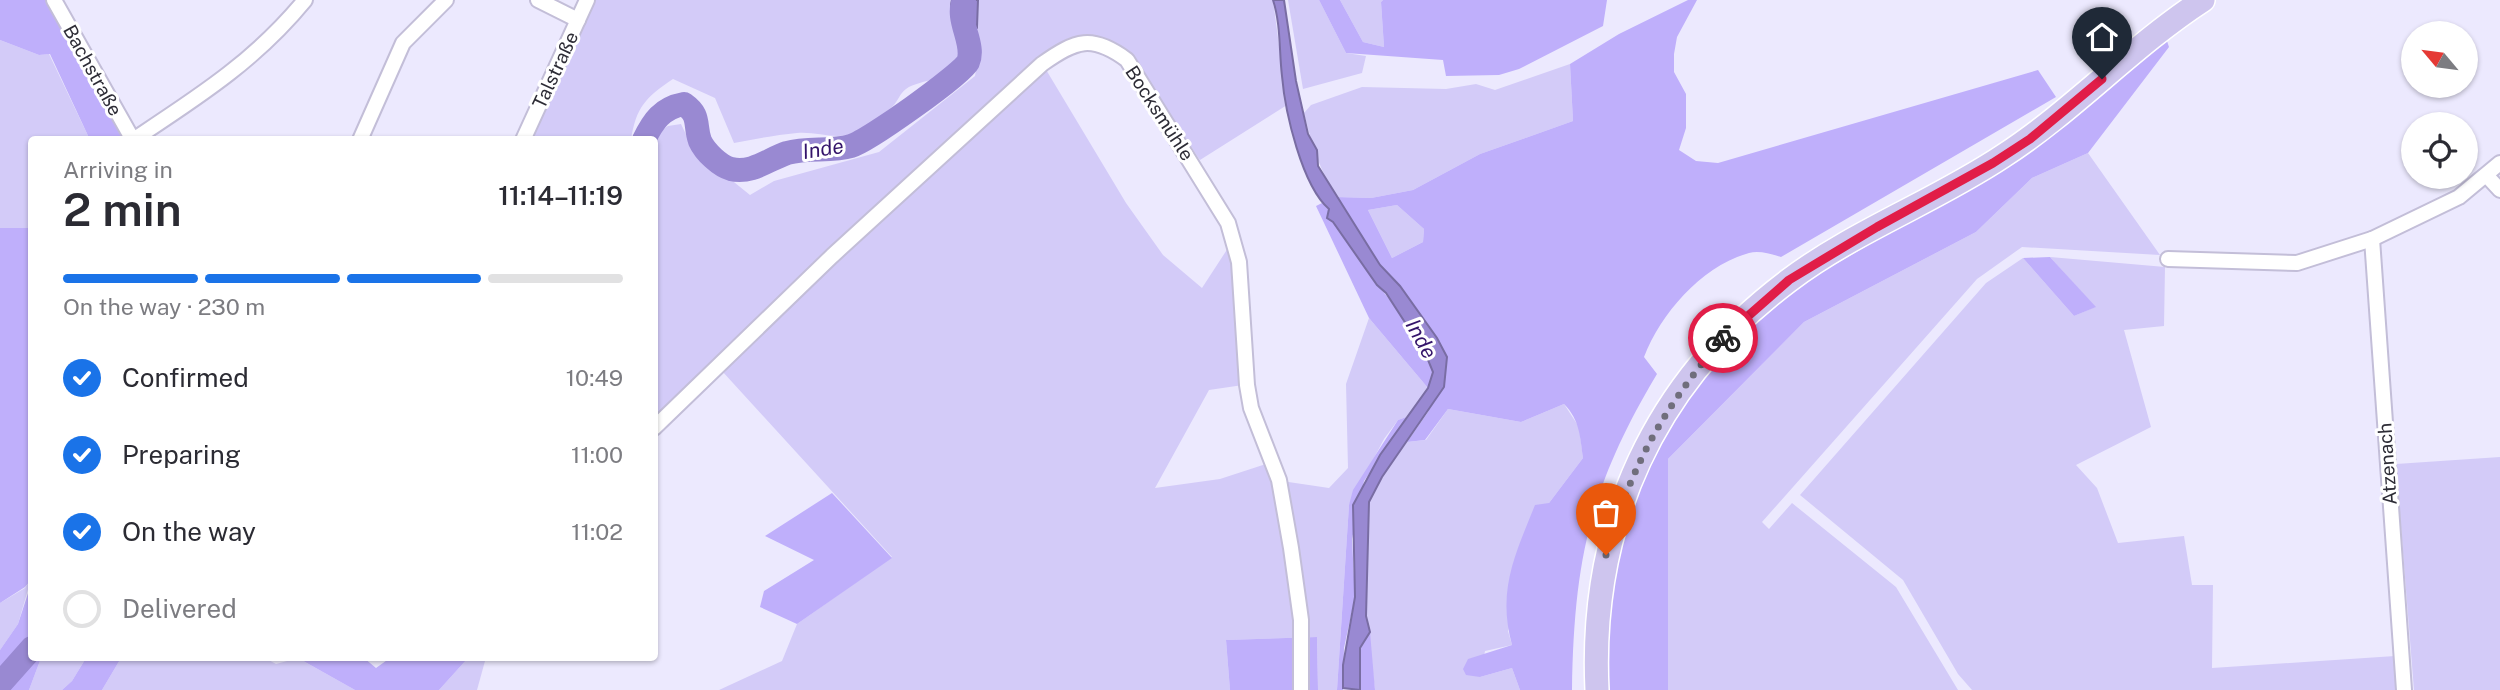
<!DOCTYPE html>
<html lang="en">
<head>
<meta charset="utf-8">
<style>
  :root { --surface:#fff; --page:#f2f2f3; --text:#2b2b33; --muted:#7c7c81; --line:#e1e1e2; --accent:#1a73e8 }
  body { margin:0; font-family:"Public Sans",sans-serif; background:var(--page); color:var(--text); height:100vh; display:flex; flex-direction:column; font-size:26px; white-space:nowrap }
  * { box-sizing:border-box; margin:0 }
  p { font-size:23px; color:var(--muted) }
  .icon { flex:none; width:38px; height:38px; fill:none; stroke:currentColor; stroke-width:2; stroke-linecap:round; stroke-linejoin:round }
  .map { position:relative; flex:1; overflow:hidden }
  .sheet { position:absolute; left:28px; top:136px; width:630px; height:525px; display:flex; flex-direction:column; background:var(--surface); border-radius:7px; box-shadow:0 2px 5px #0004 }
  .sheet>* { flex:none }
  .needle { width:46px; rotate:299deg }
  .buttons { position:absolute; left:2401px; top:21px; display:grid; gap:14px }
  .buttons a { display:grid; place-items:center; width:77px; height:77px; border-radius:50%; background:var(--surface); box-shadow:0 2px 5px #0004; font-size:35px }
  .pin { position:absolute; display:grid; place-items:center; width:60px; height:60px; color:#fff; margin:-72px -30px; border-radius:50% 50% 50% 0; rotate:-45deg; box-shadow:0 0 7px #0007 }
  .pin .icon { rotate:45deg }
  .courier { position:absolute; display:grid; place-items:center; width:70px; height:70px; margin:-35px; border:5px solid #e11d48; border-radius:50%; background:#fff; color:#222; box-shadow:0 2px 9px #0007 }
  .summary em { font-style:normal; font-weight:600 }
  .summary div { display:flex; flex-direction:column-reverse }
  .summary { display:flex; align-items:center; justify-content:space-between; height:119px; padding:0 35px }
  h1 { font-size:46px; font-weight:600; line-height:52px }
  .bar { display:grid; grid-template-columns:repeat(4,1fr); gap:10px 7px; align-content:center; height:84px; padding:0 35px }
  .bar i { height:9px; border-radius:5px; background:var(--line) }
  .bar .current { background:var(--accent) }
  .bar p { grid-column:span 4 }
  ol { padding:0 35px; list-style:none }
  li { display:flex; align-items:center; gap:21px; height:77px }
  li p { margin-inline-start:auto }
  li .icon { padding:7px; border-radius:50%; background:var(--accent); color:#fff; stroke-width:4 }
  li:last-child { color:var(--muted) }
  li i { width:38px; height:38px; border:4px solid var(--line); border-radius:50% }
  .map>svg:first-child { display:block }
</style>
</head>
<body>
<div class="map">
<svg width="2500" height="690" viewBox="0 0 2500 690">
  <rect width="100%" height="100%" fill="#ece9fe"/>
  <g fill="#d3cbf8">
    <path d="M595,0H952C945,24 967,41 960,61C953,82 921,78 906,89C900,93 898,101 893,106C883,115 870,124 858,131C839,142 818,131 797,133C776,135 755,139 734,143L715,98L673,79C646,97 636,107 631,140H532Z"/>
    <path d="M978,0H1273L1287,105L1200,160C1182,134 1135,51 1108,41C1093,35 1080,39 1066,43L655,418L657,133L668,126L681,124L693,149L750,195L774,181L879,152L975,76L979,52L976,9Z"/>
    <path d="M1288,0H1319L1346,53L1366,56L1362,73L1303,89Z"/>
    <path d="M1340,0H1383L1381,2L1384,47L1363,42Z"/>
    <path d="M0,40L39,55L49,54L90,140H32L31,228H0Z"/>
    <path d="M1570,64L1573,121L1480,154L1413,190L1371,198L1336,197C1320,170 1311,143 1304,113L1311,105L1362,87L1446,89L1476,84L1495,90Z"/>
    <path d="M1045,68L1126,203L1163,255L1202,288L1230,245L1235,262L1243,385L1209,390L1155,488L1220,479L1269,463L1275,480L1329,488L1348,468L1346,384L1369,318L1428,388L1409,416L1398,420L1384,439L1349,505L1337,690H1318L1317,637L1226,640L1230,690H719L782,661L797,624L892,557L722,371Z"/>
    <path d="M2088,153L2160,255L2022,247L1977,279L1762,522L1769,529L1792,503L1896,587L1958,690H1668V459L1804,322L1976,232L2032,178Z"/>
    <path d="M1397,205L1424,229L1423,242L1392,258L1368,210Z"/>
    <path d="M2050,257L2165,267L2164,326L2124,330L2151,427L2076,465L2097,488L2118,543L2184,536L2192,585H2213L2212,668L2395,656L2400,690H1972L1958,674L1903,580L1800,495L1986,283L2023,258L2074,316L2095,307Z"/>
    <path d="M1564,404L1579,427L1583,458L1549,503L1508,631L1512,645L1485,651L1480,677L1512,668L1520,690H1375L1366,616L1368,512L1369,502L1382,477L1407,442L1426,440L1448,409L1521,422Z"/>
    <path d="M2500,457V690H2414L2396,464Z"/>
    <path d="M31,579L18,624L0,650V603L25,588Z"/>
    <path d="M41,658H86L72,681L62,690H29Z"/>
    <path d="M121,658H265L276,664L298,658L355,690H102Z"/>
    <path d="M468,658L485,661L477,690H439Z"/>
  </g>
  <g fill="#bfaffb" fill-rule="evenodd">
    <path d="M0,0H49L127,140H90L50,54L39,55L0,40Z"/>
    <path d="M1319,0H1340L1363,42L1384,47L1381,2L1383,0H1607L1603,26L1519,69L1499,75L1446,76L1443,60L1346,53Z"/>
    <path d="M1688,0H1697L1677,37L1674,54V72L1686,94V128L1679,150L1696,161L1718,163L2038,70L2056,97L1781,257C1771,254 1759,250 1749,253C1702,266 1661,313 1644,357L1657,374C1590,486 1574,560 1572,690H1520L1512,668L1480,677L1466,675L1463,669L1468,659L1512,645C1497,590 1515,555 1535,505L1549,503L1583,458C1580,437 1580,420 1564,404L1521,422L1448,409L1425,440L1407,442L1428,412L1447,357C1430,322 1404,295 1380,265C1363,245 1350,220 1336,197L1371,198L1413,190L1480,154L1573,121L1570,64L1619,34ZM1397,205L1424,229L1423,242L1392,258L1368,210Z"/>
    <path d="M2164,32L2169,47L2088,153L2032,178L1976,232L1804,322L1668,459V690H1607V606L1628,507L1686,396L1736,340L1808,280L2036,148Z"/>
    <path d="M1322,203L1329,209L1327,218L1333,222L1377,285C1389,296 1432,356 1433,372C1433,376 1429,383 1428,388L1369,318L1316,206Z"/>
    <path d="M0,228H31L32,579L25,587L0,603Z"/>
    <path d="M2050,257L2096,307L2074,316L2023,258Z"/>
    <path d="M1409,416L1364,481L1352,539L1355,597L1344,648L1343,690H1337L1349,505L1353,490L1398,420Z"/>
    <path d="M832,493L892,558L797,624L760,607L764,591L814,560L765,536Z"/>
    <path d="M31,584L32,658H41L29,690H0V650L18,624Z"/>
    <path d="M1370,632L1375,690H1360V648Z"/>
    <path d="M1317,637L1318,690H1230L1226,640Z"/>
    <path d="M86,658H121L102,690H62L72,681Z"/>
    <path d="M298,658H364L376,668L390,658H468L439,690H355Z"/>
  </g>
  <g fill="#9989d2" stroke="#796da3" stroke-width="2">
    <path d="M952,0H978L977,27L974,24L968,29C972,59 983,62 955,86L949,74C977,53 945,27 952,0Z"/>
    <path d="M1273,0H1284L1296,81L1308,134L1317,150L1318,166L1380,265L1400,286L1437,338L1447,357L1444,387L1382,477L1369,502L1366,616L1370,632L1360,648V690L1343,688V665L1355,597L1353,505L1380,455L1428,388L1433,372L1426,355L1386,293L1377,285L1333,222L1327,218L1329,209C1302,186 1285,112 1282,76C1279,51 1281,25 1273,0Z"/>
  </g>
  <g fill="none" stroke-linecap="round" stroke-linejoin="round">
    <g stroke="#9989d2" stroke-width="24">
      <path d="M644,140C653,121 662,108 684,104C701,116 694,124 700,141C705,152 720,166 731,169C752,174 769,159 787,153C808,147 831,152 851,146C868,141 961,75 968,62C976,44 955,20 964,0"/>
      <path d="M0,684L32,648"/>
    </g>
    <g stroke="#c3bed8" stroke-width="18">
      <g id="street">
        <path d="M54,0L133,140"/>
        <path d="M538,0L578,20"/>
        <path d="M133,140C198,97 255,61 305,0"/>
        <path d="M360,140L403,43L446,0"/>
        <path d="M523,140L587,0"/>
        <path d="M2487,176L2500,190"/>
        <path d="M2372,239L2404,690"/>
        <path d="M2168,259L2297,263L2372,239L2459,197L2500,163"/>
        <path d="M654,428L832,256L1042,64C1076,40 1092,34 1127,60L1228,223L1239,262L1247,385L1251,408L1279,480L1291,548L1301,620V690"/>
      </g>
    </g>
    <g stroke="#fff" stroke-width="26">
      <path id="primary" d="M1597,690C1589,524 1654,382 1788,281C1854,231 1934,202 2003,156C2074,110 2132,46 2203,0"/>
    </g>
    <use href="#street" stroke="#fff" stroke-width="14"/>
    <use href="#primary" stroke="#cec5ee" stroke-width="23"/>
  </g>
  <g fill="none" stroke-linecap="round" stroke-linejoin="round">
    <path stroke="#706e7c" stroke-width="7" stroke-dasharray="0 12.6" d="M1606,555C1631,465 1663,409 1723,338"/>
    <path stroke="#e11d48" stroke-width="9" d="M1723,338L1789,280L1877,227L1993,163L2030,139L2102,79"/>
  </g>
  <g text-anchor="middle" stroke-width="6" stroke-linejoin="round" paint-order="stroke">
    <g font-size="19" fill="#2d2c36" stroke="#fff">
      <text transform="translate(93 70) rotate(61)" y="7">Bachstraße</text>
      <text transform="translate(555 70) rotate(-65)" y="7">Talstraße</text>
      <text transform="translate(1160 113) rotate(57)" y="7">Bocksmühle</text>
      <text transform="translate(2387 464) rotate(-94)" y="7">Atzenach</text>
    </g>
    <g font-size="21" font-style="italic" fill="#34146a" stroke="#fff">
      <text transform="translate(823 149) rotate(-9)" y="7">Inde</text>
      <text transform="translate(1421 339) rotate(61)" y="7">Inde</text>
    </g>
  </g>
</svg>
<div class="buttons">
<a><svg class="needle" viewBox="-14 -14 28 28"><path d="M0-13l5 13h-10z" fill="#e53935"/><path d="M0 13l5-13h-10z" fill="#7c7c81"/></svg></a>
<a><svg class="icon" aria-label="locate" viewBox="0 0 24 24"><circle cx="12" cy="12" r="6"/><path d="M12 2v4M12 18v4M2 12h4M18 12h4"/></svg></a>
</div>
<div class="pin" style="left:1606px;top:555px;background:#ea580c"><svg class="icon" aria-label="bag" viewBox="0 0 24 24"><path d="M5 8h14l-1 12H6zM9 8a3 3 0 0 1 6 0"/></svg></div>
<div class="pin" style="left:2102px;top:79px;background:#1f2937"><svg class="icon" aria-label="home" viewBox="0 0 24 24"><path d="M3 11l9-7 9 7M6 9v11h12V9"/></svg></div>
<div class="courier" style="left:1723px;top:338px"><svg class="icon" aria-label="bike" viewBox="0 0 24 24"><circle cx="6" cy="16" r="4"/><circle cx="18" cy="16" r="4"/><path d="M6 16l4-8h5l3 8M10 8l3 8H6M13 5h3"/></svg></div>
<section class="sheet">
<div class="summary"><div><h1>2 min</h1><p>Arriving in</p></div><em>11:14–11:19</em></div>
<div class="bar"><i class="current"></i><i class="current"></i><i class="current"></i><i></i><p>On the way · 230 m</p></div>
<ol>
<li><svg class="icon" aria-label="check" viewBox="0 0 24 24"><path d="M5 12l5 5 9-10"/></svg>Confirmed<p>10:49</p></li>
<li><svg class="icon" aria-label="check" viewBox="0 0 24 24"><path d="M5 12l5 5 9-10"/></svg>Preparing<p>11:00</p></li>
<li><svg class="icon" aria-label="check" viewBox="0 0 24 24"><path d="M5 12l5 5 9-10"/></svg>On the way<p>11:02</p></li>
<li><i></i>Delivered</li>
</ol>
</section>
</div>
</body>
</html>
